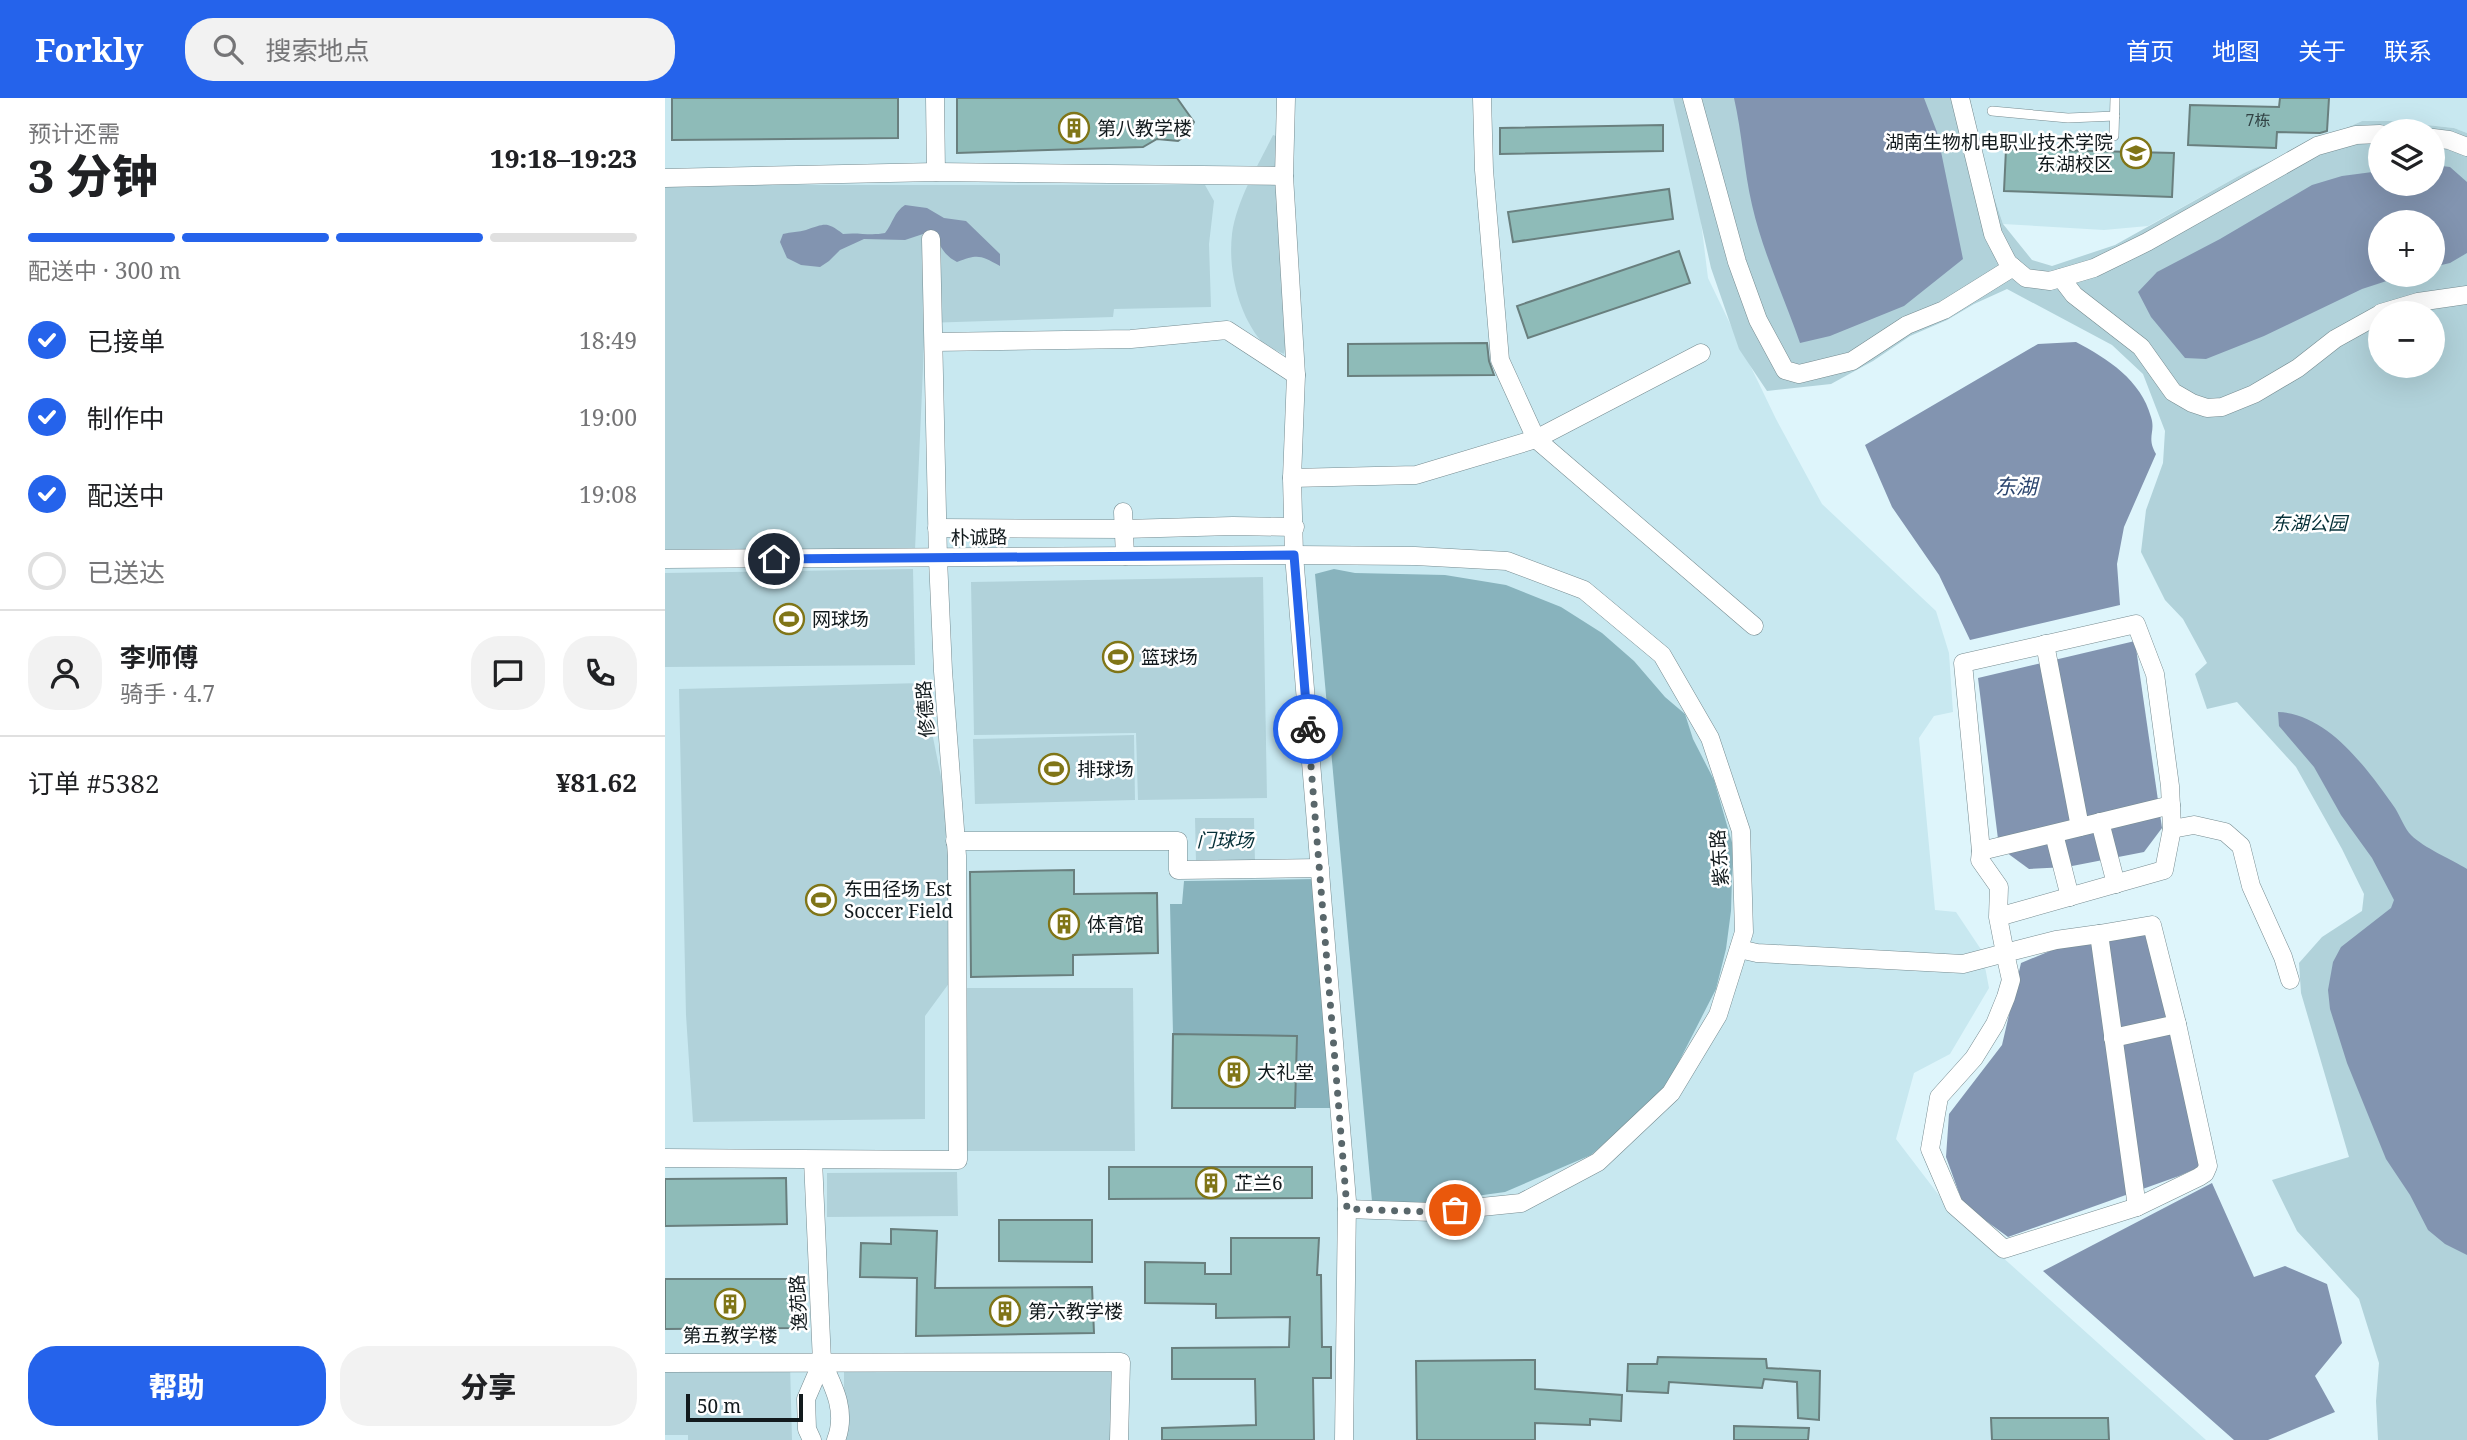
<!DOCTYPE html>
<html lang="zh">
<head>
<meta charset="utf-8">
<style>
  :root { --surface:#fff; --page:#f2f2f2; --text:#202124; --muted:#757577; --line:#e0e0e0; --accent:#2563eb }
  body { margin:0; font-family:"Noto Serif","Noto Sans SC",serif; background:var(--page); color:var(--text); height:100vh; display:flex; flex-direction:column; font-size:26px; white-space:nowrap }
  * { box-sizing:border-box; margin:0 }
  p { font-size:23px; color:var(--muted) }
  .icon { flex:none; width:38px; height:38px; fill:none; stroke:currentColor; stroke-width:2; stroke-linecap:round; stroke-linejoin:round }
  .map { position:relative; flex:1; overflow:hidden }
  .side { display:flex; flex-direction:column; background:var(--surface); width:665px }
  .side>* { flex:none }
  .fabs { position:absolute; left:1703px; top:21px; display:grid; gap:14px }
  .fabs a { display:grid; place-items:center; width:77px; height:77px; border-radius:50%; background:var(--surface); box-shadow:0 7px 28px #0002; font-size:35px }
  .scale { position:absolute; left:21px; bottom:18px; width:117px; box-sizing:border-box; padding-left:7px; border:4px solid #121a1d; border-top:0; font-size:19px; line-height:24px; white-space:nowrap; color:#121a1d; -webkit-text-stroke:5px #fff; paint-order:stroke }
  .pin { position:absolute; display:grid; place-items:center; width:60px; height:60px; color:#fff; margin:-30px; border:4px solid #fff; border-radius:50%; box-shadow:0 2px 7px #0007 }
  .courier { position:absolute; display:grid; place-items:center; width:70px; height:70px; margin:-35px; border:5px solid #2563eb; border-radius:50%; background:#fff; color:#222; box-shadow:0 2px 9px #0007 }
  .head em { font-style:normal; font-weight:800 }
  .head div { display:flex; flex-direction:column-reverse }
  .head { display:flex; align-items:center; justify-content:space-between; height:119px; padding:0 28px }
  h1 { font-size:46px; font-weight:800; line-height:52px }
  .bar { display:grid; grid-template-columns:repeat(4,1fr); gap:10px 7px; align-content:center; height:84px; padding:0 28px }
  .bar i { height:9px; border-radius:5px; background:var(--line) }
  .bar .on { background:var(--accent) }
  .bar p { grid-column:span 4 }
  .line { display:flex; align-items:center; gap:18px; padding:0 28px; border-top:2px solid var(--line) }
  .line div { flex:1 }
  .round { display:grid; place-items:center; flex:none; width:74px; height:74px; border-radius:28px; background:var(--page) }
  ol { padding:0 28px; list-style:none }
  li { display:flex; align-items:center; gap:21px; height:77px }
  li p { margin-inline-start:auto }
  li .icon { padding:7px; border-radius:50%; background:var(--accent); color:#fff; stroke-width:4 }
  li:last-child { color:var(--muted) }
  li i { width:38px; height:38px; border:4px solid var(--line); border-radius:50% }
  .action { display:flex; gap:14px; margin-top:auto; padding:14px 28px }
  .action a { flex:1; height:80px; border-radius:28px; background:var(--accent); color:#fff; font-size:28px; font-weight:800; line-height:80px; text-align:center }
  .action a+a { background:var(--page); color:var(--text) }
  header { display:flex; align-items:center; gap:42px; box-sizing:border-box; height:98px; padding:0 35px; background:var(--accent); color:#fff }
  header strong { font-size:33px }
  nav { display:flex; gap:38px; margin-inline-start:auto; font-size:24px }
  .search { width:490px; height:63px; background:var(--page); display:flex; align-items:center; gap:18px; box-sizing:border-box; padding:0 24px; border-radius:28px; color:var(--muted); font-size:26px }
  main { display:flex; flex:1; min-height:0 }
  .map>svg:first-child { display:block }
</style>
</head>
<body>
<header>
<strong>Forkly</strong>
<div class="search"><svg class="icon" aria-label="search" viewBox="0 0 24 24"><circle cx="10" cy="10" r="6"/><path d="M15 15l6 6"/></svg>搜索地点</div>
<nav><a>首页</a><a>地图</a><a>关于</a><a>联系</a></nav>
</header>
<main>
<section class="side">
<div class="head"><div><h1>3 分钟</h1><p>预计还需</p></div><em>19:18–19:23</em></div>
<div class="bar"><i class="on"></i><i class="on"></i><i class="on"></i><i></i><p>配送中 · 300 m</p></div>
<ol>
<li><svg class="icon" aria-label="check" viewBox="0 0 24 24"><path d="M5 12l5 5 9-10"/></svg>已接单<p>18:49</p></li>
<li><svg class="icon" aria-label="check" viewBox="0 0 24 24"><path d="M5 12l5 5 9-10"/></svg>制作中<p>19:00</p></li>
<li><svg class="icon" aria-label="check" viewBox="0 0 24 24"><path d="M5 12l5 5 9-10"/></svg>配送中<p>19:08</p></li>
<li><i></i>已送达</li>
</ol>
<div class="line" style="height:126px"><a class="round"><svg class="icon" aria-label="person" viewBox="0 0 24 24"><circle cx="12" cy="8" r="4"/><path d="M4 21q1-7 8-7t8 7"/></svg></a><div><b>李师傅</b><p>骑手 · 4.7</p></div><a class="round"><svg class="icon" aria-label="chat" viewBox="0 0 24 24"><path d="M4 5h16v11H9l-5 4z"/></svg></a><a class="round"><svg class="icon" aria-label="phone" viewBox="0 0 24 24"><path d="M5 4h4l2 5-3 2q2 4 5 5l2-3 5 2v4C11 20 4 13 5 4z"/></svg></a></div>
<div class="line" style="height:91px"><div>订单 #5382</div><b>¥81.62</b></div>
<div class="action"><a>帮助</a><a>分享</a></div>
</section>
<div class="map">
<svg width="1802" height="1342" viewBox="0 0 1802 1342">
  <rect width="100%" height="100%" fill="#def5fb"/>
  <g fill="#c8e8f0">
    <path d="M0,0H1016L1027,51L1043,180L1111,321L1157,406L1271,513L1284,555L1288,614L1269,618L1254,640L1270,812L1291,814L1317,853L1324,890L1285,956L1249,975L1231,1041L1286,1113L1541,1342H0Z"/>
    <path d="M1305,0H1802V35L1789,30L1726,23H1697L1579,75L1483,128L1439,132L1338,126L1323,81Z"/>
  </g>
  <g fill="#b1d2da" fill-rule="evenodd">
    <path d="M1008,0H1305L1323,81L1338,126L1367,162L1387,168L1450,147L1579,75L1697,23H1726L1789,30L1802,35V1342H1713L1711,1303L1714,1265L1694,1201L1632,1133L1607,1082L1684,1059L1636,895L1634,865L1657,839L1697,813L1699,796L1677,751L1631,669L1572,604L1542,611L1530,576L1542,565L1518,521L1500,502L1476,454L1481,412L1498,365L1500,333L1478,276L1447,247L1342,191L1309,206L1282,222L1245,238L1208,263L1166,286L1102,293L1074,251L1046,170ZM1715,33H1768V86H1715ZM1715,124H1768V177H1715ZM1715,215H1768V268H1715Z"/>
    <path d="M608,37L614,39L621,248L619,256C612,252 601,249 596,243C573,215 563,172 567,136C572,101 593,68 608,37Z"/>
    <path d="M0,87H540L549,103L544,146L546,209L449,211L448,219L260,225L250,452L0,451Z"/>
    <path d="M248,471L250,567L0,569V475Z"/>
    <path d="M598,479L602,700L473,702L471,635L309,637L306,484Z"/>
    <path d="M257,585L292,758L293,873L260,918V1021L28,1024L21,917L14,591Z"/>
    <path d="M469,637L470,702L310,706L308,641Z"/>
    <path d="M530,720H589L590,765H531Z"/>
    <path d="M300,890H468L470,1053H300Z"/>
    <path d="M292,1074L293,1118L162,1119V1075Z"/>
    <path d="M456,1264L454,1342H179V1266Z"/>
    <path d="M0,1265L125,1266L127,1342H23V1337H0Z"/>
  </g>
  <g fill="#88b3bd">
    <path d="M669,471L690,475L780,477L841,487L896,509L937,535L969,563L1000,599L1020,616L1028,641L1049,682L1068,748L1066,813L1061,851L1051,891L999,993L926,1057L840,1094L760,1105H717L707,1103L650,476Z"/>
    <path d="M651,781L673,1010H630L631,938L508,936L505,806H517L519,783Z"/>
  </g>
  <g fill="#8294b0">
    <path d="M1069,0H1259L1272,34L1298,161L1239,208L1165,238L1135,245C1119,199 1098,155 1087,107C1079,72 1077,35 1069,0Z"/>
    <path d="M1768,67L1785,69L1802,84V155L1785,165L1768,169V124H1715V177H1740L1697,191L1599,238L1541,261L1520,260L1486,219L1473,194L1492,174L1555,141L1647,87L1677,78L1715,73V86H1768Z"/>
    <path d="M240,107L262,110L279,120L301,123L335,156V168C315,157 313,156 292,164C274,155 277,142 261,135L240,142L199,141L175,152L164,163L155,169L136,167L122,160L115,144L118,136C126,134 134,134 141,132C160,126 161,123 178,136C193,134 205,138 220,135C228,125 229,114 240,107Z"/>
    <path d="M1411,244C1443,261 1476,282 1486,319C1491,334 1481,339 1491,356L1459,429L1452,466L1455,507L1305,542L1274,477L1227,409L1200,347L1373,246Z"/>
    <path d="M1470,543L1497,730L1479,754L1402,769L1364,771L1334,749L1313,580Z"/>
    <path d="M1613,614C1664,616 1703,672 1730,710C1735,718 1740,731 1746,737C1759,750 1786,761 1802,771V1157L1780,1146L1763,1132L1745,1097L1721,1061L1682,965L1665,911L1663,892L1668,864L1676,849L1726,810L1729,802L1707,760L1676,717L1649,669L1614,628Z"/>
    <path d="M1485,831L1534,1066L1532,1070L1514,1078L1343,1139L1298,1106L1281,1059L1284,1016L1337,947L1356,865L1397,848Z"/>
    <path d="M1547,1085L1589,1179L1620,1168L1662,1186L1677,1245L1650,1278L1670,1314L1603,1342H1569L1378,1173Z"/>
  </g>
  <g fill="#8ebbb8" stroke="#697f7e" stroke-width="2">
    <path d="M7,0H233V40L7,42Z"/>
    <path d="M292,0H512L529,24L522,36L513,43L492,41L478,49L292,55Z"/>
    <path d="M1615,0H1664L1662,33L1655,35L1612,34L1611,50L1523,47L1525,7L1614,9Z"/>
    <path d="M998,27V53L835,56V30Z"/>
    <path d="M1341,51L1509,55L1507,99L1339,93Z"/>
    <path d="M1004,91L1008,121L848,144L843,114Z"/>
    <path d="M1014,153L1025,185L863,240L852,208Z"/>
    <path d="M822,245L824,263L829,277L683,278V246Z"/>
    <path d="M409,772V796L492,795L493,855L408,857V877L306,879L305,774Z"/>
    <path d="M508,936L632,938L630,1010H507Z"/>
    <path d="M444,1069H647V1100L444,1101Z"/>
    <path d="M121,1080L122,1126L0,1128V1081Z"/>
    <path d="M334,1122H427V1164L334,1163Z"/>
    <path d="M226,1131L272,1133L270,1190L427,1189L429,1235L251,1238L252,1180L195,1179L196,1145L226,1146Z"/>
    <path d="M566,1140H654L652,1177H656L657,1249H666V1280H648L649,1342H497V1330L591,1327L590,1281H507V1250L624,1249L625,1219L551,1220V1206L480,1205V1164L540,1165V1176H566Z"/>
    <path d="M0,1181H131L130,1230L0,1231Z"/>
    <path d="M993,1259L1101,1261L1102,1270L1155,1273L1154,1322L1133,1320L1132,1284L1099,1281L1097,1290L1004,1284L1003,1295L962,1293L963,1266H992Z"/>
    <path d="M870,1262V1291L957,1297L956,1323L925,1321V1327L870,1325V1342H752L751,1263Z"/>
    <path d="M1326,1320H1443L1444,1342H1327Z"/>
    <path d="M1069,1328L1144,1330L1143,1342H1069Z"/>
  </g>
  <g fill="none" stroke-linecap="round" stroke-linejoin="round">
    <g stroke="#768b90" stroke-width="10">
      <g id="service">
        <path d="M1327,13L1403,20L1450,18"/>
        <path d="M1449,38L1450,0"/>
      </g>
    </g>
    <g stroke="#768b90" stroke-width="19">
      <g id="minor">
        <path d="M270,0L271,74"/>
        <path d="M621,0L619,78L631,277L627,380L629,457L682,1103L679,1342"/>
        <path d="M817,0L819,72L835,262L871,341L1089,528"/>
        <path d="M1027,0L1072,164L1093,222L1120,272L1134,276L1187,263L1242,227L1279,212L1348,169"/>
        <path d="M1295,0L1328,136L1343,165L1361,180L1385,183L1429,170L1482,144L1652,48L1691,37L1715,36"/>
        <path d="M1768,40L1784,42L1802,49"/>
        <path d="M0,80L271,74L619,78"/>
        <path d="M1396,180L1409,197L1476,249L1508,294L1527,305L1542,310L1557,309L1589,296L1633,270L1670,241L1715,216"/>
        <path d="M1716,215L1753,204L1802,197"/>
        <path d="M269,244L466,241L562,232L631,277"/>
        <path d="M627,380L751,377L871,341L1036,255"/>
        <path d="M458,414L460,458"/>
        <path d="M272,430L459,431L568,428L630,429"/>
        <path d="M0,461L629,457L750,458L842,463L919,492L997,557L1045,640L1076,733L1079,834L1053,917L1006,995L933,1064L856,1105L767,1114L682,1111"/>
        <path d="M1380,546L1415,729"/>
        <path d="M1435,724L1451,786"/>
        <path d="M1507,731L1529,727L1560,734L1576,748L1586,788L1618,859L1625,882"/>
        <path d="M1389,736L1405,799"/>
        <path d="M290,743H513V772L655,770"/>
        <path d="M1316,753L1506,707"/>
        <path d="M1434,836L1472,1109L1339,1151L1289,1107L1265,1051L1274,999L1309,960L1330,926L1341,899L1346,882L1340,855L1391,842Z"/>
        <path d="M1434,836L1487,827L1512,926"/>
        <path d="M1074,851L1092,855L1298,866L1340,855L1333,819L1499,772L1507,731L1505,688L1490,576L1471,526L1298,565L1316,753L1315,762L1334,789L1333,819"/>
        <path d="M1448,940L1512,926L1543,1068L1540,1075L1534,1079L1472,1109"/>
        <path d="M0,1060L293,1062L292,758L278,573L273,461L266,141"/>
        <path d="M157,1264C169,1289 182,1314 171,1342"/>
        <path d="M0,1265L456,1264L454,1342"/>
        <path d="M147,1342L142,1331L141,1301L157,1264L148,1062"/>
      </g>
    </g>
    <use href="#service" stroke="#fff" stroke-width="9"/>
    <use href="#minor" stroke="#fff" stroke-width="18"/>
  </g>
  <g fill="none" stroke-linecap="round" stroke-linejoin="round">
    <path stroke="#59676b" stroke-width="7" stroke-dasharray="0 12.6" d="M643,631L682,1111L767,1114L790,1112"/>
    <path stroke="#2563eb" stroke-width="9" d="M109,461L629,457L643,631"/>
  </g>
  <defs>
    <g id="building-ring" transform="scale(1.575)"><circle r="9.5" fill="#fff" stroke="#807517" stroke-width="1.5"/><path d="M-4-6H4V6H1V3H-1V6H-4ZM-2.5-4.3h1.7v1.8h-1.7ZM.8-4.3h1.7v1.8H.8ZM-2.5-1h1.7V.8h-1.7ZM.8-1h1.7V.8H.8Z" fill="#807517"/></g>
    <g id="university-ring" transform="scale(1.575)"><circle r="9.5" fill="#fff" stroke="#807517" stroke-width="1.5"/><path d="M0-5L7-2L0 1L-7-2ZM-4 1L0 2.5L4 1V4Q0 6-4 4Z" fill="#807517"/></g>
    <g id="stadium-ring" transform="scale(1.575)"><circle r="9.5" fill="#fff" stroke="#807517" stroke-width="1.5"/><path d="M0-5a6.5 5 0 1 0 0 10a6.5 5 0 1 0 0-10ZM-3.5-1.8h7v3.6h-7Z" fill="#807517"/></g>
  </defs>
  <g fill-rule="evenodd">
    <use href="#building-ring" x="409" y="30"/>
    <use href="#university-ring" x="1471" y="55"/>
    <use href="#stadium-ring" x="124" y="521"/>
    <use href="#stadium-ring" x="453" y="559"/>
    <use href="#stadium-ring" x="389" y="671"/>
    <use href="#stadium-ring" x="156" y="802"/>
    <use href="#building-ring" x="399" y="826"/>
    <use href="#building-ring" x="569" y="974"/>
    <use href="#building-ring" x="546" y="1085"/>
    <use href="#building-ring" x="65" y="1206"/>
    <use href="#building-ring" x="340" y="1213"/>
  </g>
  <g text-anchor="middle" stroke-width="5" stroke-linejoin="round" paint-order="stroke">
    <g font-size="16" fill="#314244">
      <text x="1593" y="28">7栋</text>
    </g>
    <g font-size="19" fill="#121a1d" stroke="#fff" text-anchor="start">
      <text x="432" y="37">第八教学楼</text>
      <text x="1448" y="51" text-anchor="end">湖南生物机电职业技术学院<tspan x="1448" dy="22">东湖校区</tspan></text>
      <text x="147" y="528">网球场</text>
      <text x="476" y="566">篮球场</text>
      <text x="412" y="678">排球场</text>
      <text x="179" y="798">东田径场 Est<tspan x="179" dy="22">Soccer Field</tspan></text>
      <text x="422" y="833">体育馆</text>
      <text x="592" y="981">大礼堂</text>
      <text x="569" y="1092">芷兰6</text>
      <text x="363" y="1220">第六教学楼</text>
      <text x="65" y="1244" text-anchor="middle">第五教学楼</text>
    </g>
    <g font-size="19" font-style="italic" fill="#042f37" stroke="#fff">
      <text x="1644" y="432">东湖公园</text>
      <text x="560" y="749">门球场</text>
    </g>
    <g font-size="19" fill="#121a1d" stroke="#fff">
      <text transform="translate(314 439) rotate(-1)" y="7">朴诚路</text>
      <text transform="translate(260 611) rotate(-94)" y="7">修德路</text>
      <text transform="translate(1054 760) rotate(-94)" y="7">紫东路</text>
      <text transform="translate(133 1205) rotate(-93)" y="7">逸苑路</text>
    </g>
    <g font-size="21" font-style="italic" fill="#2b456e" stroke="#fff">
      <text x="1351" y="396">东湖</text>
    </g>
  </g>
</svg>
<div class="fabs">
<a><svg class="icon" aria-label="layers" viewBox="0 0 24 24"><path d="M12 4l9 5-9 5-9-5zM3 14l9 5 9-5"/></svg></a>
<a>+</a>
<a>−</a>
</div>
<div class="scale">50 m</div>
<div class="pin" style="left:790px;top:1112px;background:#ea580c"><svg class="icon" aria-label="bag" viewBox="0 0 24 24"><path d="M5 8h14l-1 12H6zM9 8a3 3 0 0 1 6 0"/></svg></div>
<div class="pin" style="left:109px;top:461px;background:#1f2937"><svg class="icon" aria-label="home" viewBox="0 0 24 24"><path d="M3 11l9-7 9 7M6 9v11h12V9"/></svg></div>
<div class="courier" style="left:643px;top:631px"><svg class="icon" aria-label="bike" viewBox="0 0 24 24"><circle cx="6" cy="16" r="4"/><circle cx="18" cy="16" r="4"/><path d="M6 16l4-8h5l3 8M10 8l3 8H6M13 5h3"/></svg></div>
</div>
</main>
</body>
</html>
